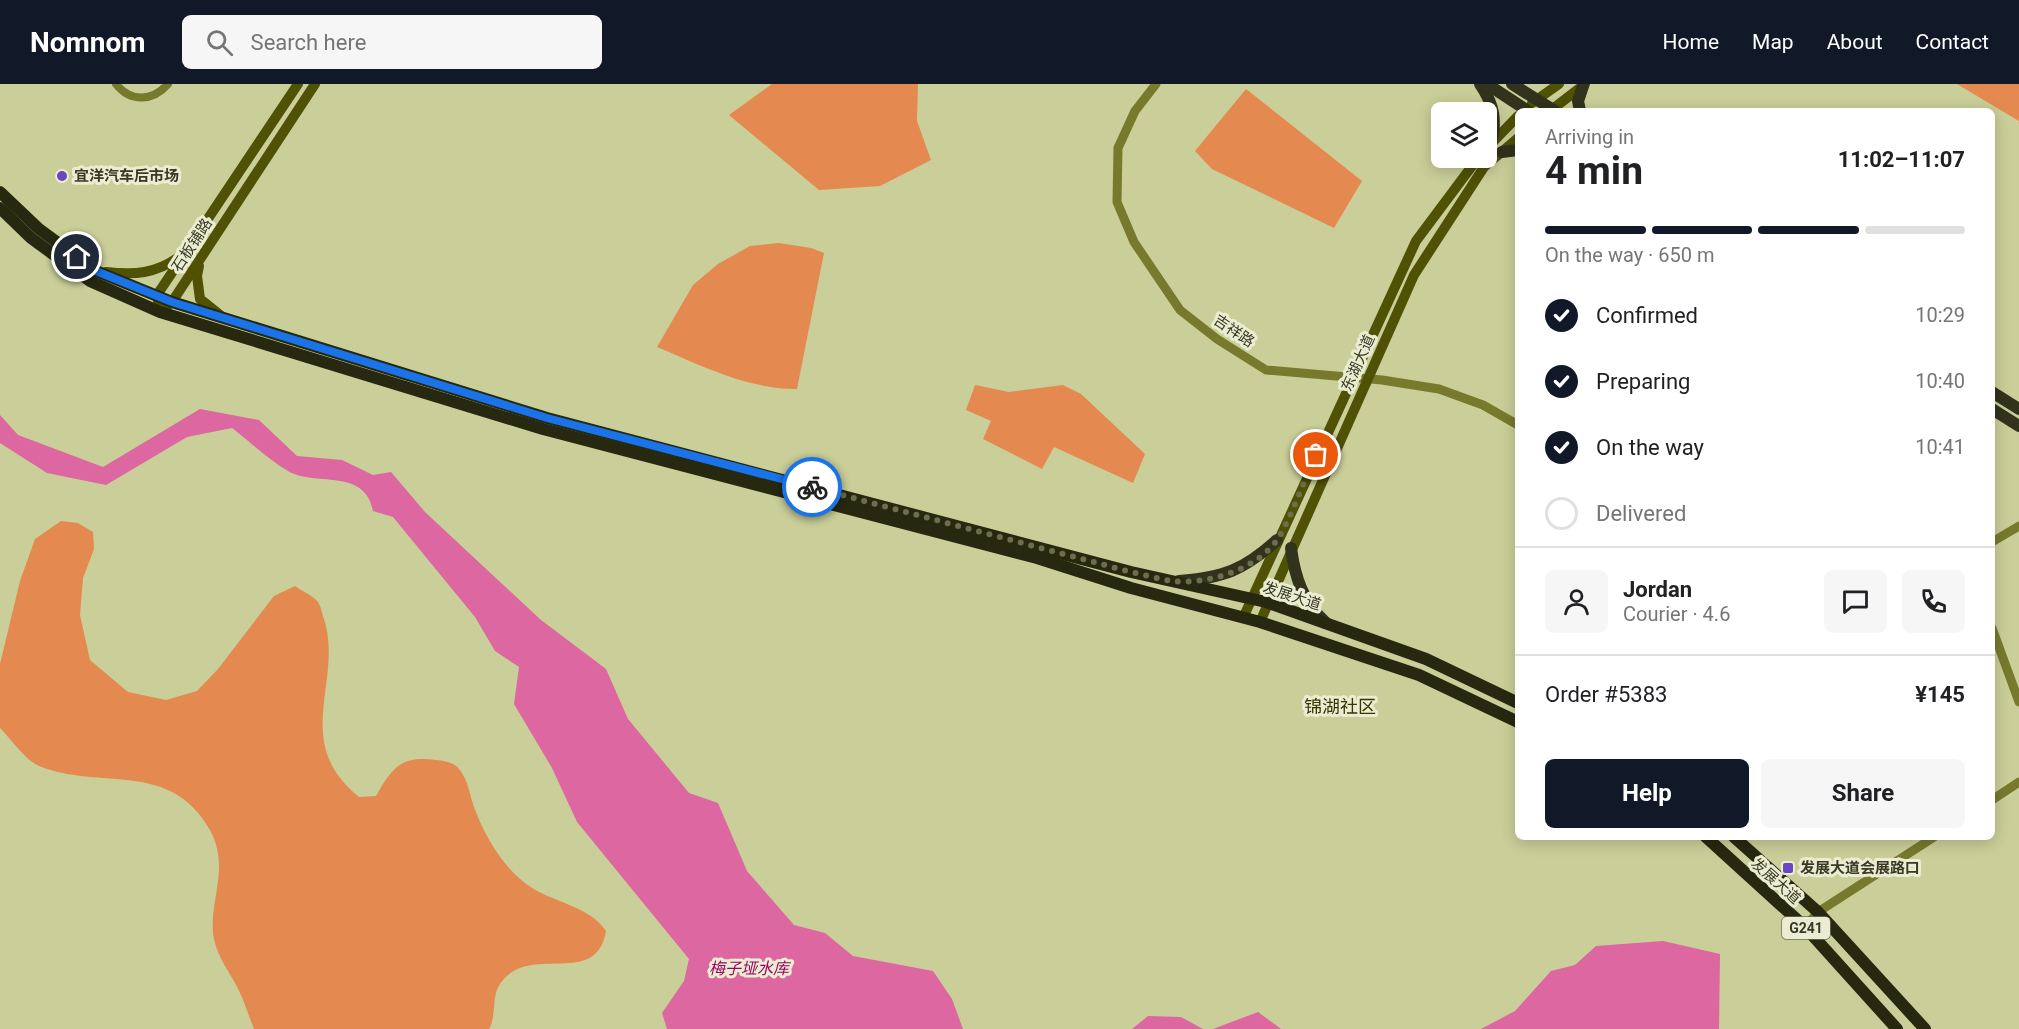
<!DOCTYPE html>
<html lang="en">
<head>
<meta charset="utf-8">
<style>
  :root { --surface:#fff; --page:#f6f6f6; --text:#202124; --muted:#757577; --line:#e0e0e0; --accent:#111827 }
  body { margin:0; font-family:Roboto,"Noto Sans SC",sans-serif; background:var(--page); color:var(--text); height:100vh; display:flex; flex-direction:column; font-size:22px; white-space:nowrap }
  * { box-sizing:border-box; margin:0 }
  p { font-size:20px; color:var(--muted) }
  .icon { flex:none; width:33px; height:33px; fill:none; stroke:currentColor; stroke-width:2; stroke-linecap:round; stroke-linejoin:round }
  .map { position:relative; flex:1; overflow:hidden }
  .drawer { position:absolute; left:1515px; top:24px; width:480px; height:732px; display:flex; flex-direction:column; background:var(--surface); border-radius:9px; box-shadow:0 3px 15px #0003 }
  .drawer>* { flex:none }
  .tools { position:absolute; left:1431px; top:18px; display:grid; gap:12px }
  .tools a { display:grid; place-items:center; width:66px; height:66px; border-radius:9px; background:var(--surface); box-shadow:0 3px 15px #0003; font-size:30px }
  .pin { position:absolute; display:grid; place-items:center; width:51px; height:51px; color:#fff; margin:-26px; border:3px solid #fff; border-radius:50%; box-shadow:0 2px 6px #0007 }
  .courier { position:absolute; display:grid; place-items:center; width:60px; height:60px; margin:-30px; border:4px solid #1a73e8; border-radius:50%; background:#fff; color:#222; box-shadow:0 2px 8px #0007 }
  .summary em { font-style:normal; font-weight:700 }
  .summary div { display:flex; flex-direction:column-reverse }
  .summary { display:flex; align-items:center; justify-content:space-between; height:102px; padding:0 30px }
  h1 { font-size:39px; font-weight:700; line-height:45px }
  .bar { display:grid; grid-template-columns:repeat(4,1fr); gap:9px 6px; align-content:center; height:72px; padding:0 30px }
  .bar i { height:8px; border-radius:4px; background:var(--line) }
  .bar .current { background:var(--accent) }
  .bar p { grid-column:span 4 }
  .line { display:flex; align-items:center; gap:15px; padding:0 30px; border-top:2px solid var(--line) }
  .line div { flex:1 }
  .round { display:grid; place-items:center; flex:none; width:63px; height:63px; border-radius:9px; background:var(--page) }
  ol { padding:0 30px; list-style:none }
  li { display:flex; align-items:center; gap:18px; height:66px }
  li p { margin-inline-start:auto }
  li .icon { padding:6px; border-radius:50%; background:var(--accent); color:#fff; stroke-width:4 }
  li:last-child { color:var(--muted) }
  li i { width:33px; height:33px; border:3px solid var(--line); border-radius:50% }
  .button { display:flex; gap:12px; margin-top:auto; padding:12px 30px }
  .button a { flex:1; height:69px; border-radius:9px; background:var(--accent); color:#fff; font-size:24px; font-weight:700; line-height:69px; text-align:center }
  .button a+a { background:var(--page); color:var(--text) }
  header { display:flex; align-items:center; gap:36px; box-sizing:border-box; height:84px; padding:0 30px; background:var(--accent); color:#fff }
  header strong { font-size:28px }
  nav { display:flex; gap:33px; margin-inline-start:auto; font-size:21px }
  .search { width:420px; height:54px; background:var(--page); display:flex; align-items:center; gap:15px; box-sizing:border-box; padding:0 21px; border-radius:9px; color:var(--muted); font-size:22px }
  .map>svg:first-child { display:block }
</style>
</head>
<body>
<header>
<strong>Nomnom</strong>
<div class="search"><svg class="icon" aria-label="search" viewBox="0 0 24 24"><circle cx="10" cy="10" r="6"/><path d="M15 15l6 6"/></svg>Search here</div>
<nav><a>Home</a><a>Map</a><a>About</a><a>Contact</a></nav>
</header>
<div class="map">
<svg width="2019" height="945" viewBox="0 0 2019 945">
  <rect width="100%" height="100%" fill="#cace98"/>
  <g fill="#e4894f">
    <path d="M772,0H918L917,37L931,76L880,102L819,106L729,31Z"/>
    <path d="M1957,0H2019V37Z"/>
    <path d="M1246,5L1362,97L1334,144L1212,85L1195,67Z"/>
    <path d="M779,159L811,164L824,169L797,305C747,305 702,282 657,263L693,201L718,180L750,162Z"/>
    <path d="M975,301L1009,308L1063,301L1081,310L1145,370L1133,399L1054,363L1042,385L983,355L991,337L966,326Z"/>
    <path d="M61,437L78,439L93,448L94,465L83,494L80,531L90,576L128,608L166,616L197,607L218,585L274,512L295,502C302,507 312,511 318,518C321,522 322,530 324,535C344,598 290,657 359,713L376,712C392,684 401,671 436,676C445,677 454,678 460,686C469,698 470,714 476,728C486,754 503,782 525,799C550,819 588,820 606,847C596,906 529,857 500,900C491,913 497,931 489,945H254C248,930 243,913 235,899C226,883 215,868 213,849C210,814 230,783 210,746C170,675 101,707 39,682C25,676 11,655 0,644V580L20,497L35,455Z"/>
  </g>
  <g fill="#dc67a1">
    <path d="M200,325L259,336L297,372L342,376L373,391L391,388L425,428L541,536L606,585L628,635L689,709L718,719L747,787L794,841L825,849L853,872L933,887L952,915L963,945H667L662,929L684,897L689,875L577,738L552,684L514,620L519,583L495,567L475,533L393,433L373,427C365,383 314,403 288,387C268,375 250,358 232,344L187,353L106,401L47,389L0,359V331L18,351L103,383Z"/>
    <path d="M1663,857L1720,870L1719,945H1481L1515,927L1551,887L1575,881L1596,862Z"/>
    <path d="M1258,928L1281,945H1213Z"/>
    <path d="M1148,932L1181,933L1203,945H1132Z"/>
  </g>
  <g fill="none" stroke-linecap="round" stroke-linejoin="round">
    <path stroke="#777a2d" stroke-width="8" d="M116,0C131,19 153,17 168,0"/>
    <g stroke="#777a2d" stroke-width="9">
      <path d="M1156,0L1135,27L1118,64L1117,118L1134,158L1180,226L1217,255L1266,286L1382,296L1439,305L1483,321L1518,341"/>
      <path d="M1992,458L2019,442"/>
      <path d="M1992,544L2019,618"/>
      <path d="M1992,716L2019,698"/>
      <path d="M1805,843L1818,828L1934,753"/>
    </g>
    <g stroke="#4f5104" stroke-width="10">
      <path d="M298,0L157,211L160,228L172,218L315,0"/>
      <path d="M1532,19L1559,0"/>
      <path d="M1550,27L1585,0"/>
      <path d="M1486,65L1518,32"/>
      <path d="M199,182L197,192L200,215L220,231"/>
      <path d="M106,188C135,191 155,190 179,173"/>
      <path d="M1243,534L1416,157L1478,74"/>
      <path d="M1260,538L1414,191L1484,83L1518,54"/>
    </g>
    <g stroke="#32331d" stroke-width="12">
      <path d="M1480,0C1494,20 1497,37 1491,60"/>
      <path d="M1487,0L1528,27"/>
      <path d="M1512,0L1555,27"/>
      <path d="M1580,27L1578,17L1583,2"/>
      <path d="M1502,68L1518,66"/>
      <path d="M1992,308L2019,325"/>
      <path d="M1992,325L2019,342"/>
      <path d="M1291,464C1295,494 1303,518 1326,539"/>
      <path d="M1179,497C1223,494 1244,486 1277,456"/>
    </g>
    <g stroke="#272810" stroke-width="12">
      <path d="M0,108L39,145L96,187L172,218L547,334L1131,488L1266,518L1426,575L1518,619"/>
      <path d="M0,124L31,154L90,197L160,228L543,345L1037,474L1131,504L1260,538L1419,591L1518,638"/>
      <path d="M1706,753L1805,843L1897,945"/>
      <path d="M1734,753L1818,828L1925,945"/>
    </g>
  </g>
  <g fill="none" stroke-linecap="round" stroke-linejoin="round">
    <path stroke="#6c6e4d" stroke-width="6" stroke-dasharray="0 10.8" d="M812,403L1131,488C1145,491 1159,495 1172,497C1207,501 1256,486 1277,456C1290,437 1305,394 1316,371"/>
    <path stroke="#1a73e8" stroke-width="8" d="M77,173L96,187L172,218L547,334L812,403"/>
  </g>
  <g fill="#6947c0" stroke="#eaedd1" stroke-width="2">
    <circle cx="62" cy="92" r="6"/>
    <rect x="1782" y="778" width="12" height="12" rx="3"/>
  </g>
  <g text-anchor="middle" stroke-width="6" stroke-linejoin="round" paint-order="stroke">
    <rect fill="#eaedd1" stroke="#6e7058" stroke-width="1.5" x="1782" y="833" width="48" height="22" rx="4.5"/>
    <g font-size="14" font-weight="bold" fill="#393a24">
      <text x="1806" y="849">G241</text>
    </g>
    <g font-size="15" font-weight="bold" fill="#393a24" stroke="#eaedd1" text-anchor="start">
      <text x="74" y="97">宜洋汽车后市场</text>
      <text x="1800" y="789">发展大道会展路口</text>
    </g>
    <g font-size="15" fill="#393a24" stroke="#eaedd1">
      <text transform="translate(192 161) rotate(-57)" y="5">石板铺路</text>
      <text transform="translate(1234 247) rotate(34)" y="5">吉祥路</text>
      <text transform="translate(1358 279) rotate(-66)" y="5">东湖大道</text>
      <text transform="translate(1292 512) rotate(18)" y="5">发展大道</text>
      <text transform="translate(1776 797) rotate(42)" y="5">发展大道</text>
    </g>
    <g font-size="16" font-style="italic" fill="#9c0063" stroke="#eaedd1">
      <text x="749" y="890">梅子垭水库</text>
    </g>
    <g font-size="18" fill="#353600" stroke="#eaedd1">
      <text x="1340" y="629">锦湖社区</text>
    </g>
  </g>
</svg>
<div class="tools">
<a><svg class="icon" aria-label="layers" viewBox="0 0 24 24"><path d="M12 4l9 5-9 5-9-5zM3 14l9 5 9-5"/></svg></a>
</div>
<div class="pin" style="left:1316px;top:371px;background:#ea580c"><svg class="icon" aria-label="bag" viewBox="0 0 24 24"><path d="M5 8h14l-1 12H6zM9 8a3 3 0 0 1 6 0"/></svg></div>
<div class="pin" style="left:77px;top:173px;background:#1f2937"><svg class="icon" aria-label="home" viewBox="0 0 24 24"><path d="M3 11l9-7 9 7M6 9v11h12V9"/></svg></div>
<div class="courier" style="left:812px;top:403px"><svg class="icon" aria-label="bike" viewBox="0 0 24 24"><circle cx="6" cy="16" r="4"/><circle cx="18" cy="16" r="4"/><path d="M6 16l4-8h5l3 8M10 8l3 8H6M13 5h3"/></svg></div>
<section class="drawer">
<div class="summary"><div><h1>4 min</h1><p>Arriving in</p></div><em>11:02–11:07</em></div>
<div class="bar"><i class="current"></i><i class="current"></i><i class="current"></i><i></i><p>On the way · 650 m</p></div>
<ol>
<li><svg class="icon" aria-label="check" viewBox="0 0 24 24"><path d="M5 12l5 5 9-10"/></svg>Confirmed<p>10:29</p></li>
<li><svg class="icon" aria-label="check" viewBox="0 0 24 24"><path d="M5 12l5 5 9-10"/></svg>Preparing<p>10:40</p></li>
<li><svg class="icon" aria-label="check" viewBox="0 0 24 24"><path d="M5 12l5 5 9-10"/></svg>On the way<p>10:41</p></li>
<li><i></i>Delivered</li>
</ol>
<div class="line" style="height:108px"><a class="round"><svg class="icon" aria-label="person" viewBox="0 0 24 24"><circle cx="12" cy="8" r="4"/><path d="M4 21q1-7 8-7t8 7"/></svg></a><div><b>Jordan</b><p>Courier · 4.6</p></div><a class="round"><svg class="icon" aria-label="chat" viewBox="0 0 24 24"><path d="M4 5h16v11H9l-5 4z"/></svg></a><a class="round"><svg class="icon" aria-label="phone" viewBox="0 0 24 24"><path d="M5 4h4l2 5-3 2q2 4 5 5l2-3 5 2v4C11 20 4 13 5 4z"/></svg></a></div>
<div class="line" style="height:78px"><div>Order #5383</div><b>¥145</b></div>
<div class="button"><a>Help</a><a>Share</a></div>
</section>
</div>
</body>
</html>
